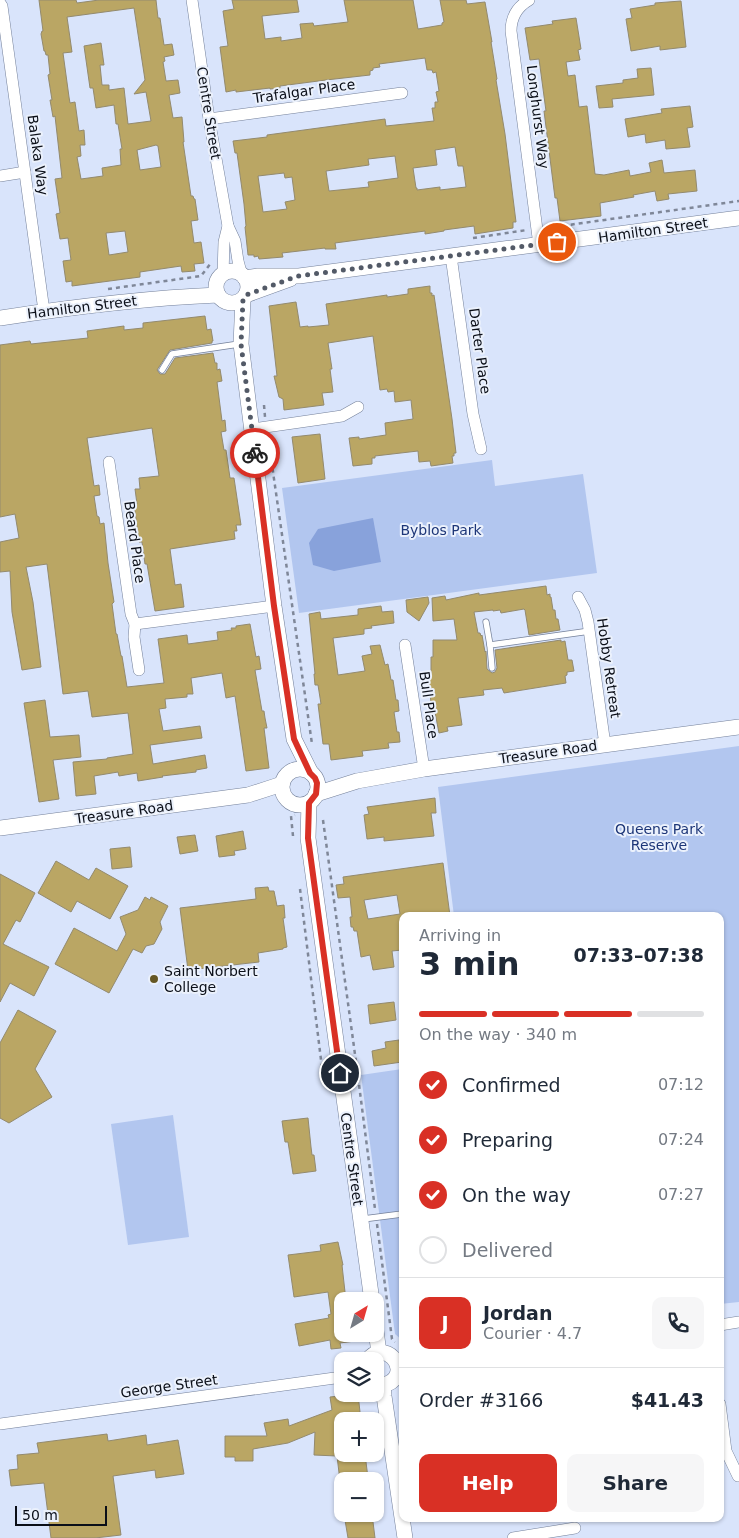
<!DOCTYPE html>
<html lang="en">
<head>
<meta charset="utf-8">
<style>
  :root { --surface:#fff; --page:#f6f6f7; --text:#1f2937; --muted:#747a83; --line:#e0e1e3; --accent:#d93025 }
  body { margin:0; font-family:"DejaVu Sans",sans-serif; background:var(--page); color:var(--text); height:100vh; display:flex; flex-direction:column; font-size:19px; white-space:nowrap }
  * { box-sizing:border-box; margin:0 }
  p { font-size:16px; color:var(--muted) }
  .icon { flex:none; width:28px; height:28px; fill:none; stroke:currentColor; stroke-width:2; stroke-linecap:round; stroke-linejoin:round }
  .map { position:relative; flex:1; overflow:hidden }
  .sheet { position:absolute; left:399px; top:912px; width:325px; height:610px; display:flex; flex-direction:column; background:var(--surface); border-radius:10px; box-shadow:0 1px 4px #0004 }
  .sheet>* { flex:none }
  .needle { width:32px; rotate:37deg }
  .fabs { position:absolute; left:334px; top:1292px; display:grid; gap:10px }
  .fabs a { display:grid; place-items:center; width:50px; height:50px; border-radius:10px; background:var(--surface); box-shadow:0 1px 4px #0004; font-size:25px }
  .scale { position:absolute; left:15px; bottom:12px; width:92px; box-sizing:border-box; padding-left:5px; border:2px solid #0b0f18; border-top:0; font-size:14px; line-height:18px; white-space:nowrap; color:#0b0f18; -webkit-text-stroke:4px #ebf1fc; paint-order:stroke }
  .pin { position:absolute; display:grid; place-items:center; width:42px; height:42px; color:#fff; margin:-21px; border:2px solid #fff; border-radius:50%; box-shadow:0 1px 5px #0007 }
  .courier { position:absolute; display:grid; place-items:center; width:50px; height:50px; margin:-25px; border:4px solid #d93025; border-radius:50%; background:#fff; color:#222; box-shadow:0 1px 6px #0007 }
  .summary em { font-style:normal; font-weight:600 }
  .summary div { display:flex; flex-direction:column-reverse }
  .summary { display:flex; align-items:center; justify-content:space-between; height:85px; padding:0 20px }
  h1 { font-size:32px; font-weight:600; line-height:38px }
  .bar { display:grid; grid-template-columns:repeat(4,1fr); gap:8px 5px; align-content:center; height:60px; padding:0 20px }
  .bar i { height:6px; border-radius:4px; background:var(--line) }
  .bar .on { background:var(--accent) }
  .bar p { grid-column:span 4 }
  .line { display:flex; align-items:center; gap:12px; padding:0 20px; border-top:1px solid var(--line) }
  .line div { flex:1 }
  .round { display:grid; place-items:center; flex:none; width:52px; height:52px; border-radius:10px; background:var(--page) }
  ol { padding:0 20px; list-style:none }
  li { display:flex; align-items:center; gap:15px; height:55px }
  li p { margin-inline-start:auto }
  li .icon { padding:5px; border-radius:50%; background:var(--accent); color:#fff; stroke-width:4 }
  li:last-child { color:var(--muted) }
  li i { width:28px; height:28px; border:2px solid var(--line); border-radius:50% }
  .cta { display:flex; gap:10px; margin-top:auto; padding:10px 20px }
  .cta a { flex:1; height:58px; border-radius:10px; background:var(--accent); color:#fff; font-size:20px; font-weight:600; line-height:58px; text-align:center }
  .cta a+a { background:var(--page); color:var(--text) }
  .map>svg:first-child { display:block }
</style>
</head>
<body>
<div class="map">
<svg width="739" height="1538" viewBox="0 0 739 1538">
  <rect width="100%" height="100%" fill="#d9e4fb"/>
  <g fill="#b2c6ef">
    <path d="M492,460L495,486L583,474L597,573L299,613L282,488Z"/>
    <path d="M739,746V1302L720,1304V916H454L438,787Z"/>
    <path d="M402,1069V1340L395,1334L361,1075Z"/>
    <path d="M173,1115L189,1237L128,1245L111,1124Z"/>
  </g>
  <path fill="#88a2db" d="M373,518L381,562L334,571L313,565L309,543L318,529Z"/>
  <g fill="#baa664" stroke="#938a6e" fill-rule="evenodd">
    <path d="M39,0H76L77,3L99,0H156L158,18H160L164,45L172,44L174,55L164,57L165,61L163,62L166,81L178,80L180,93L169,95L173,118L182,117L184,142H183L191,196H193L194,199H195L198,220L191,221L194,243L201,242L204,263L194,264L195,271L182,272L181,266L140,272V277L72,286V281L66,282L63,261L71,260L68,238L60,239L56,214L60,213L55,179L62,178L55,116L53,117L50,100H52L48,75L50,74L48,55H46L45,51H44L41,34L42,31H43ZM134,8L145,80L134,94L146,92L151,121L128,124L124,88L109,90V85H102L100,65H104L101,43L84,46L90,88H93L96,108L114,105L116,124H118L122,149H120L121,165L102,168L103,176L81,179L77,157L81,156L80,145H85L84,130L79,131L75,102L70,103L69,97L63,53L72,52L67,17ZM156,145L158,146L161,167L140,170L137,150ZM125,231L128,252L109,255L106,233Z"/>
    <path d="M232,0H297L299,12L262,16L265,39L281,37V41L302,38L300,24L313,23L314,26L348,22L344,0H413L418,29L442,25V23L444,22L440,0H466L467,4L485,2L492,42H491L497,79L496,80L505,134L516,222H513V228L475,234L474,226L444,230V231L425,234V231L335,243L336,249H325V248L282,253L283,257L259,259L258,256L254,257V255H248L245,227L246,226L244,204L237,153H235L233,141L267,137V135L385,119L386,126L434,121L432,108H435V102H438L436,92L439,91L436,72L433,73L432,70H427L425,58L379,64L380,67L373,68V70L370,71V75L326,80L280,86V88L270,89V88L236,92V90L226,92L220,47L228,46L223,11L234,9ZM455,147L458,166H463L466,187L440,190V187L417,190V188H416L413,168L437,165L435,150ZM395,156L398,178L368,182L369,187L329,191L326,171L369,165L368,159ZM284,173L285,178L292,177L295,200L285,202L287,209L263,212L258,176Z"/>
    <path d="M681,1L686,47L660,50V46L631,51L626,19L632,18L630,9L655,5V3Z"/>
    <path d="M576,18L581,49L578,50L580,60L566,62L568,76L575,75L579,107L587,106L595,174L604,175L629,170L630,176L651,172L649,163L662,160L664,173L695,170L697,191L668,194L669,199L657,201L655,191L633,195L634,197L600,203L601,216L560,221L557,198H555L544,111H546L539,59L530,60L525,28L553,24L552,21Z"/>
    <path d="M651,68L654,95L612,99L613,107L599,108L596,86L623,83V80L638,78L637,69Z"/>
    <path d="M690,106L693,127L687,128L690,147L666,149L665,140L646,143L645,134L628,137L625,119L662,113L661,109Z"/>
    <path d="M430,286V293H432V296L434,295L452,419L456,453H454V456H452L453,463L431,466L430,461L419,462L418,451L375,456V458H372V464L353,466L349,438L359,437V439L386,435L385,423L413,419L411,400L395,402L394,391L388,392L387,389L380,390L373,336L328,343L332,369H330L333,392L322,393L324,405L284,410L283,399L279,397L274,376H277L269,306L296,302L300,327L308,326V327L329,325L326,304L387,295V297L408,294V289Z"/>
    <path d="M205,316L207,330L211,329L213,341H212V343L170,350L157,370L160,374H165L175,358L213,353L215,363H217V370L220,369L222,381L217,382L222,421L225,420L226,431L221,432L224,450H226L230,478H234L241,525H236L237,531H234L235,539L170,549L175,585L181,584L184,607L155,611L147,564H145L142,542H139L134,504H137L135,489H140L139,478L159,476L152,428L87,438L94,486L99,485L100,495L94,496L97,516L99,517L100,524L104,523L108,563L114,602L112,604L116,634H117L121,656H122L127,687L164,683L158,639L187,635L188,644L218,640L217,632L232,630L231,628H236V626L250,624L256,657L259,656L261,669L255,670L262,711H264L265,718L267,728H264L269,768L246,771L235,696L226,698L222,673L191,678L193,694H187V697L165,699L166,708L159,709L163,731L200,726L202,738L150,745L153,764L205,755L207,768L196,770V772L162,776L163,777L138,781L137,773L119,776L118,772L94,776L96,794L76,796L73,762L107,759V758L133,754L128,713L92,717L88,691L63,694L47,564L26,567L33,602L41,667L22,670L12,612L10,571L0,572V542L19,538L15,514L0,517V345L30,341L31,344L88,338L87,331L124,326V330L143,328V323Z"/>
    <path d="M320,434L325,479L298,483L292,437Z"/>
    <path d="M546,586L547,595L550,594V597H551L553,610H555L556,619H558L560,630L529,635L525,610L524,609L501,613L500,610L493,611V610L474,612L478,633H480L481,636L482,635L485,652L486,651L487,669L492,673L495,672L497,668L495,650L561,640V642L565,641L568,660H572L574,671L567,672V675L565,676L566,683L504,693L502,688L483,690L484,695L458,698L462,725L447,727L448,731L439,733L433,702H431L427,674L431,673V657H433V640H457L454,619L433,621L432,598L445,596L446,600L479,593V595Z"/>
    <path d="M428,597L429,603L419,621L407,612L406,600Z"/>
    <path d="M381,606L382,612L393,611L394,623L371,626L372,628L364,629V634L333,638L338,675L365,671L362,656L372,654L370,646L380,645L385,665L388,664L391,680H393L396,700H398L399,711L394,712L397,732H399L400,742L388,743L389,748L362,751L363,756L331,760L329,744H323L318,704H321L318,685H315L314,674H315L309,614L320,612L321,619L358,615V609Z"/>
    <path d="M45,700L50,737L79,735L81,757L53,760L59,799L39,802L24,703Z"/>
    <path d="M435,798L436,813H431L434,836L384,841V837L367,839L364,815L369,814L367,807Z"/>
    <path d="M243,831L246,849L234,851L235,855L219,857L216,836Z"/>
    <path d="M195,835L198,851L180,854L177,837Z"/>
    <path d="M130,847L132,867L112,869L110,849Z"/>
    <path d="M56,861L89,880L96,868L128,886L110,919L77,901L71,912L38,893Z"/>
    <path d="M443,863L450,916H402V927H400L402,950L392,951L394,967L373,970L370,955L361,957L357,931H354L353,927H351L350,917H352L350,897L338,898L336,885L344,884L343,877ZM397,895L400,914L368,919L364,900Z"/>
    <path d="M0,874L35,893L20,922L16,920L3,944L49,967L34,996L10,983L0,1002Z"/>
    <path d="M268,887L269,891H274L277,906L284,905L285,918H283L287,947L283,948V949L258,953L259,962L188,970L180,908L256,899L255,888Z"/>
    <path d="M145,897L150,900L151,897L168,906L160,922L162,929L154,944L146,946L142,953L133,949L109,993L55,964L74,928L117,951L126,934L120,917L138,910Z"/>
    <path d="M394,1002L396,1020L370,1024L368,1005Z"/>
    <path d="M18,1010L56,1031L35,1069L52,1097L9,1123L0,1118V1043Z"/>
    <path d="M399,1040L402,1062L374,1066L372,1051L386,1048L385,1042Z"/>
    <path d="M308,1118L311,1147L312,1155H314L316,1171L293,1174L288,1142H285L282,1121Z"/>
    <path d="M338,1242L343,1265H342L346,1301H342V1334H362V1340L340,1343L341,1348L331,1349L330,1340L299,1346L295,1324L329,1318L328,1315L331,1314L328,1292L294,1297L288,1255L321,1251L320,1245Z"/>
    <path d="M358,1394L361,1421H342V1454H365L368,1478L340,1481L337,1456L314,1455L315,1432L288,1443L253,1449V1461H235V1457H225V1436H267L264,1423L288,1419L289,1426L332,1410L330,1397Z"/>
    <path d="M107,1434L108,1441L146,1435L147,1445L178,1440L184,1474L156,1478L155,1470L113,1476L121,1535L95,1538H51L44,1483L11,1486L9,1470L18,1469L17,1455L39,1453L37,1443Z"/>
    <path d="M344,1514H372L375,1538H348Z"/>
  </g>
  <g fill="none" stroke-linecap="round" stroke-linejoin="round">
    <g stroke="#74809a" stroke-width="7">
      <g id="service">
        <path d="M162,370L172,354L239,344"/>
        <path d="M486,622L490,645"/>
        <path d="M492,668L490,645L590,631"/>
        <path d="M363,1219L402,1214"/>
      </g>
    </g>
    <g stroke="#74809a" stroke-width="12">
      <g id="minor">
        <path d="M192,0L209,119L228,226L235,241L238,261L242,276"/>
        <path d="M529,0C517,7 511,17 511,31L539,245"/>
        <path d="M0,3L2,6L44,311"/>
        <path d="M209,119L402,93"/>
        <path d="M0,176L25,172"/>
        <path d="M451,256L473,414L481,449"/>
        <path d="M223,275L224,242L228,226"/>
        <path d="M252,429L342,416L358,407"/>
        <path d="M109,462L131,614L135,624L134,637L139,670"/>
        <path d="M578,597L585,610L588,622L605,745"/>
        <path d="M135,624L274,606"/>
        <path d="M405,645L424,769"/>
        <path d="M720,1325L739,1322"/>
        <path d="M720,1404L726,1451L738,1476"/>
        <path d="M0,1424L342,1377"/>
        <path d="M513,1538L575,1528"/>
      </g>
    </g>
    <g stroke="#74809a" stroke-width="16">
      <g id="tertiary">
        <circle cx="232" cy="287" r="16"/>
        <path d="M245,278L258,276H299L739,218"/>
        <path d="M246,295L290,279"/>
        <path d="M243,299L241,344L274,606L294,739L311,773"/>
        <path d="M0,318C72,307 145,298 218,295"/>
        <circle cx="300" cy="787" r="18"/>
        <path d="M316,794L357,781L424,769L739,727"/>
        <path d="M309,803L308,838L372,1301"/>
        <path d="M0,828L248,795L282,784"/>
        <path d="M375,1323L379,1353"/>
        <path d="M367,1361C384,1338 411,1368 391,1382C386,1385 381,1385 375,1383"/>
        <path d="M383,1385L384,1396L405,1538"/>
      </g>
    </g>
    <g stroke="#7f8798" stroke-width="2.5" stroke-dasharray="4 4" stroke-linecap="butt">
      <path d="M547,228L739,201"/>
      <path d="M473,238L527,230"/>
      <path d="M108,289L201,276L211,263H212"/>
      <path d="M264,405L265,417"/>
      <path d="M268,437L312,744"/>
      <path d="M323,820L357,1069L354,1070"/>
      <path d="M293,836L291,816L295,815"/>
      <path d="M300,889L323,1076L329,1075"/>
      <path d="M357,1069L375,1209"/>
      <path d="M377,1224L392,1339L395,1342"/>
    </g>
    <use href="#service" stroke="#fff" stroke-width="5.5"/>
    <use href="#minor" stroke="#fff" stroke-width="11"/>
    <use href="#tertiary" stroke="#fff" stroke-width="15"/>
  </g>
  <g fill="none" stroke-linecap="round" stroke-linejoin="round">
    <path stroke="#535a67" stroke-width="5" stroke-dasharray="0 9" d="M255,453L241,344L243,299L246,295L298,276L557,242"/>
    <path stroke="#d93025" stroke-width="6" d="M255,453L274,606L294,739L310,773L315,778L317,783L316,794L309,803L308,838L340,1073"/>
  </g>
  <circle fill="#655724" stroke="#ebf1fc" stroke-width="2" cx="154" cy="979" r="5"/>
  <g text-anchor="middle" stroke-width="4" stroke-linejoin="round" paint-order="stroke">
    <g font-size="14" fill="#0b0f18" stroke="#ebf1fc">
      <text transform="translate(304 91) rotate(-8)" y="5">Trafalgar Place</text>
      <text transform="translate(209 113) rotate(81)" y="5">Centre Street</text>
      <text transform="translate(538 117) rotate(83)" y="5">Longhurst Way</text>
      <text transform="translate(38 155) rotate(82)" y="5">Balaka Way</text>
      <text transform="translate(653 230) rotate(-8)" y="5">Hamilton Street</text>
      <text transform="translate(82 307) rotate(-7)" y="5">Hamilton Street</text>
      <text transform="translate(480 351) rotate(82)" y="5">Darter Place</text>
      <text transform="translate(135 542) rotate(82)" y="5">Beard Place</text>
      <text transform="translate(609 668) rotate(82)" y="5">Hobby Retreat</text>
      <text transform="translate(429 705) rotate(82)" y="5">Bull Place</text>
      <text transform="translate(548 752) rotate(-8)" y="5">Treasure Road</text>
      <text transform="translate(124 812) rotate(-8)" y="5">Treasure Road</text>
      <text transform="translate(352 1159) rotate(82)" y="5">Centre Street</text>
      <text transform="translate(169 1386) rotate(-8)" y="5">George Street</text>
    </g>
    <g font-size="14" fill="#1d3678" stroke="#ebf1fc">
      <text x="441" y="535">Byblos Park</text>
      <text x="659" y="834">Queens Park<tspan x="659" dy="16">Reserve</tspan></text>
    </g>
    <g font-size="14" fill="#0b0f18" stroke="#ebf1fc" text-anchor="start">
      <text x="164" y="976">Saint Norbert<tspan x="164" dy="16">College</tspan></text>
    </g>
  </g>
</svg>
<div class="fabs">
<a><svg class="needle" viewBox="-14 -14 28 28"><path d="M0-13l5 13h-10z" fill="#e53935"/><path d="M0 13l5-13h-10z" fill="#747a83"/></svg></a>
<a><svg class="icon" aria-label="layers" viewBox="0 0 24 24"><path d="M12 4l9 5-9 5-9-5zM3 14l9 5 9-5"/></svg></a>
<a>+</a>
<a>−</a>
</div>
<div class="scale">50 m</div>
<div class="pin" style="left:557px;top:242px;background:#ea580c"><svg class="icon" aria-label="bag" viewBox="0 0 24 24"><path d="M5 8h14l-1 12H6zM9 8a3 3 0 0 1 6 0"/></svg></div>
<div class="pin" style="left:340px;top:1073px;background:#1f2937"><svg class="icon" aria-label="home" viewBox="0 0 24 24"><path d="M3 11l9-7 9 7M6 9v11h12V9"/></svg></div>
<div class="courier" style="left:255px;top:453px"><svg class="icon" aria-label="bike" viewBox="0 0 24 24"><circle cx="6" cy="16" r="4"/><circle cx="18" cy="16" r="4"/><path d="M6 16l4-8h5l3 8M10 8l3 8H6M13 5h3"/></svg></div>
<section class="sheet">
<div class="summary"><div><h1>3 min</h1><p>Arriving in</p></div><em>07:33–07:38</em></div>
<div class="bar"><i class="on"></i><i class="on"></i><i class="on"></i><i></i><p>On the way · 340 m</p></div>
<ol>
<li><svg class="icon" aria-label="check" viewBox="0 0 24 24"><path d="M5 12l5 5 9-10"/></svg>Confirmed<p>07:12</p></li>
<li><svg class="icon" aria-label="check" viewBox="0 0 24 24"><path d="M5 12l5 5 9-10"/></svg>Preparing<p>07:24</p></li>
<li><svg class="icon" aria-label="check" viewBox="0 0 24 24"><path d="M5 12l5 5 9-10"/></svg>On the way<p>07:27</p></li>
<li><i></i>Delivered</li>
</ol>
<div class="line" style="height:90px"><b class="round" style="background:var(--accent);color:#fff">J</b><div><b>Jordan</b><p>Courier · 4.7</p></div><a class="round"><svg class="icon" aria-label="phone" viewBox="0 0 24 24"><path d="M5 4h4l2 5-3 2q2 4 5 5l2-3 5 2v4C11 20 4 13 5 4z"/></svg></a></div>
<div class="line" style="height:65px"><div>Order #3166</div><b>$41.43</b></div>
<div class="cta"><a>Help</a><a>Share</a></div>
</section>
</div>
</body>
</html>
